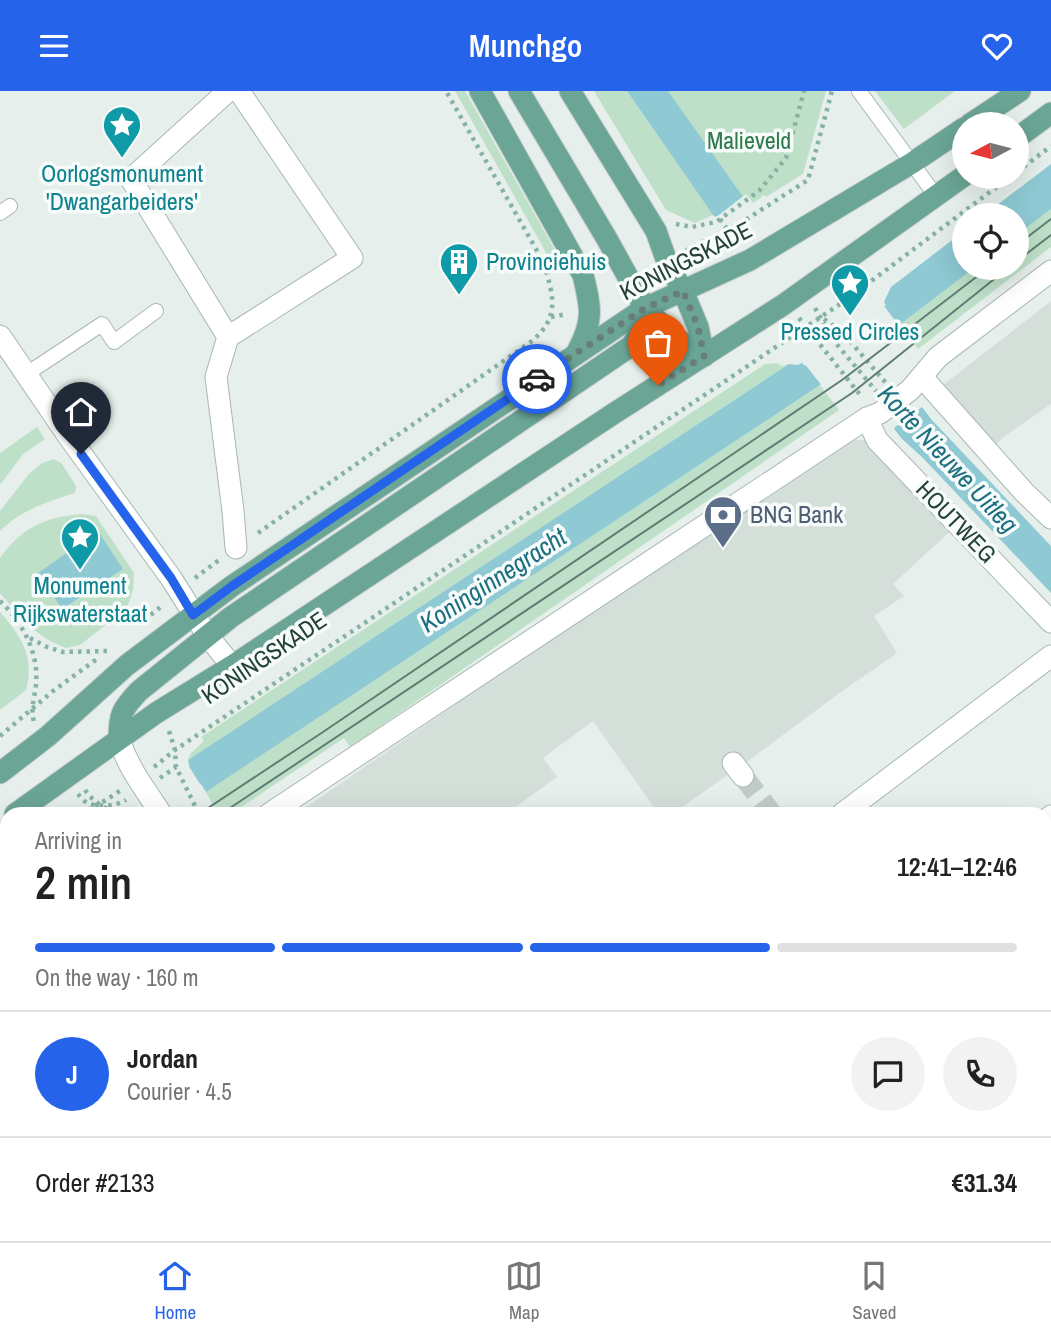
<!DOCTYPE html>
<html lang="en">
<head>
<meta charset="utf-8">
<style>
  :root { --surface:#fff; --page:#f2f2f2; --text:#222; --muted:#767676; --line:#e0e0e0; --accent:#2563eb }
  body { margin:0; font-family:"Archivo Narrow",sans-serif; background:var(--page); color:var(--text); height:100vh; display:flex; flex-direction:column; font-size:26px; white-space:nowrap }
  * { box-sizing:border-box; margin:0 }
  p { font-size:23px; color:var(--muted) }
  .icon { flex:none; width:38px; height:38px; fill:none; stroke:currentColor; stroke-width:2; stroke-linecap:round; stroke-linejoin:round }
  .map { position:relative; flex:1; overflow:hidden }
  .drawer { position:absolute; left:0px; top:716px; width:1052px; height:436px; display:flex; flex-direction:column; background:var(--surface); border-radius:21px 21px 0 0; box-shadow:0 7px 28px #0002 }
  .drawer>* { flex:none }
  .needle { width:46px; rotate:263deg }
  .fabs { position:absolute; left:952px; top:21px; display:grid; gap:14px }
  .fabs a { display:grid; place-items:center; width:77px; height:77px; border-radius:50%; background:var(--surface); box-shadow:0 7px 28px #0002; font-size:35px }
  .pin { position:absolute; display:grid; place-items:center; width:60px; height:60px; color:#fff; margin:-72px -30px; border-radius:50% 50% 50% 0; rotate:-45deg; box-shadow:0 0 7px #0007 }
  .pin .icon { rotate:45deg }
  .courier { position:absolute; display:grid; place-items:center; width:70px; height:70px; margin:-35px; border:5px solid #2563eb; border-radius:50%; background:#fff; color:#222; box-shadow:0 2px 9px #0007 }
  .overview em { font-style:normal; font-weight:600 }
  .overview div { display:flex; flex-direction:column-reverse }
  .overview { display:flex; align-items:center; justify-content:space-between; height:119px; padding:0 35px }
  h1 { font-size:46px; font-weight:600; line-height:52px }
  .bar { display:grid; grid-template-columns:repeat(4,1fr); gap:10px 7px; align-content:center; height:84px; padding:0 35px }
  .bar i { height:9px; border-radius:5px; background:var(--line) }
  .bar .selected { background:var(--accent) }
  .bar p { grid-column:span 4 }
  .line { display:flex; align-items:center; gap:18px; padding:0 35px; border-top:2px solid var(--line) }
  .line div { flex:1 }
  .round { display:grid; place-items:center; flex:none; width:74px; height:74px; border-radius:37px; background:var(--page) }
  header { display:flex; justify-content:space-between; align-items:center; height:91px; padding:0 35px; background:var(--accent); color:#fff; font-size:32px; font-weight:600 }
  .menu { display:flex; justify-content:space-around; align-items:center; height:98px; border-top:2px solid var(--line); background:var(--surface); font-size:19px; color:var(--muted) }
  .menu a { display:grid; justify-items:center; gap:4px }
  .menu .selected { color:var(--accent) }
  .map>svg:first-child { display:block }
</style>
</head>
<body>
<header><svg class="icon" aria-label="menu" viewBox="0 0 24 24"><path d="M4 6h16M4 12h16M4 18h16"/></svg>Munchgo<svg class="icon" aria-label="heart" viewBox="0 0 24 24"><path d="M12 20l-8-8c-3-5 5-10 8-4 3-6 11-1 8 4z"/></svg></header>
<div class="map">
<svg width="1051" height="1150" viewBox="0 0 1051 1150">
  <rect width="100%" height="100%" fill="#e6efeb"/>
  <g fill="#d4dfda">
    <path d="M1051,210V313L1002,347L996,354L943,294Z"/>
    <path d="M842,349H877L958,433L893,493L904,505L874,525L897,562L841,601L752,667L672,723H659L656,719L593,630L543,667L557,686L506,723H296Z"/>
    <path d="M1051,852V976L1045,967V856Z"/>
    <path d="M7,915V1094L0,1099V920Z"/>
    <path d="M1051,977V1150H793L800,1144H1045V982Z"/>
    <path d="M156,1145H420L412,1150H159Z"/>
  </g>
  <g fill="#bfe0c8">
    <path d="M455,0H465L565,177L557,181Z"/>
    <path d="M594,0H627L713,124L695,132L666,119Z"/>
    <path d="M648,0H826L803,83L766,106L764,104L739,123Z"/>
    <path d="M875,0H955L904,38Z"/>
    <path d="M1051,118V156L918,258L900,233L974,177H1017V144Z"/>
    <path d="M777,272L782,275L789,273L188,669L190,663L204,650L201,646L765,273Z"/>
    <path d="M820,294L839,319L350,656L344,647L231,723H218L206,701Z"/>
    <path d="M37,336L45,348L23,363L0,394V362Z"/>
    <path d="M54,368L62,373L76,395L75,402C47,411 21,419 0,440V420L29,383L42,372Z"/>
    <path d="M82,423L96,425L134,482L133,499L127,517L80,554L66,557L50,550L28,535L0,502V467C22,436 45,426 82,423Z"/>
    <path d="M0,521C21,545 35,566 26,599L0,619Z"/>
    <path d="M7,1094V1144H156L159,1150H0V1099Z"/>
  </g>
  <g fill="#8ec9d4">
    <path d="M627,0H668L741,103L852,239L886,214L884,211L891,196L964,140V177H974L869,257L922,316L931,328L1051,455V502L922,366L902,348L845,275L820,294L206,701L201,693L199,692L123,723L190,678L188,669L789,273L797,274L802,272L805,275L829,257L713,124Z"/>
    <path d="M1051,73V118L1017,144V124H984Z"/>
    <path d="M98,440L123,478L62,518L38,482Z"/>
  </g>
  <g fill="#e6efeb">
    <path d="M746,103L853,235L881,213V211L900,236L896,241L874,258L908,295L927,321L922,316L894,337L897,344L845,280L822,295L804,272V269L805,270L824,256L712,127L719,124Z"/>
    <path d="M190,677L200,693L155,723H121Z"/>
  </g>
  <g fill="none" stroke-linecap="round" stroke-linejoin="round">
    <path stroke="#bfccc8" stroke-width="21" stroke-dasharray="21 10" stroke-linecap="butt" d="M743,685L772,723"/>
    <g stroke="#a8b8b2" stroke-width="16">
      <g id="service">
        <path d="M859,0L936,105"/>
        <path d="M0,122L10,115"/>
        <path d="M25,284L102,233L114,251L156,220"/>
      </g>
    </g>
    <g stroke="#a8b8b2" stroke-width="23">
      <g id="pedestrian">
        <path d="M228,0L131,88L228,246L216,286L233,420L236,457"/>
        <path d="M228,246L352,167L239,0"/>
      </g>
    </g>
    <g stroke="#a8b8b2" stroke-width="23">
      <g id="minor">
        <path d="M0,245L69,346L171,487L207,544L232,575"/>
        <path d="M922,286L1024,401L1051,427"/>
        <path d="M867,327L877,349L1051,531"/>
        <path d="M733,672L743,685"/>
        <path d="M269,723L867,327L880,322L910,299L938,266L1051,180"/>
        <path d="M842,723L1051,565"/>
        <path d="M1045,730L1051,725"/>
        <path d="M1045,836L1051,831"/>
        <path d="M1045,877L1051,885"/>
        <path d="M0,900L7,895"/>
        <path d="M1045,1099L1051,1094"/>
        <path d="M625,1150L632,1144"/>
        <path d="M973,1150L981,1144"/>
      </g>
    </g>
    <g stroke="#a8b8b2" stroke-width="23">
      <g id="tertiary">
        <path d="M119,648C129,679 144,696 161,723"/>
        <path d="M468,1144L472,1150"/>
      </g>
    </g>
    <g stroke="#c2cac8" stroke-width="23">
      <g id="primary">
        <path d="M480,0L583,184C591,217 594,230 577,261"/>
        <path d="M519,0L607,148L645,217L676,247L704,265"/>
        <path d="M570,0L656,140L667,171L683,200L698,236L704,265"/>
        <path d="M970,33L1020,0"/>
        <path d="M1017,47L1051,22"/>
        <path d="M119,648C119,623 122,618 139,600L231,526L631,255L644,236L645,217"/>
        <path d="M0,682L48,645L127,574L232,495L645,217L750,169L912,72L964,37"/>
        <path d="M15,723L156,622L232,575L613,323L783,214L964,85"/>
      </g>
    </g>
    <g stroke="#86b3a5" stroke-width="4.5" stroke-dasharray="3.5 5" stroke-linecap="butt">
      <path d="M1017,81L1051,55"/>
      <path d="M720,128L738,153"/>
      <path d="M742,131L752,144"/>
      <path d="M676,133L692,136L716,131L759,100L786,67L804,0"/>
      <path d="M686,160L700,152L728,140L808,89L832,0"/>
      <path d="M815,217L834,250L876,300"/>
      <path d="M551,226L567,223"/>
      <path d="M799,227L861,305"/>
      <path d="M824,228L843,242L886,292"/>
      <path d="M258,442L532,250C561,225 553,205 544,172L446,0"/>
      <path d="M195,487L219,469"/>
      <path d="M0,510C22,531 39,561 36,593C35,607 30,616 34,631"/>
      <path d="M144,529L162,515"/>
      <path d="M30,547L47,556L63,561L107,560L108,561"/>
      <path d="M169,640L175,659L176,676L199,723"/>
      <path d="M0,645L53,600L97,568"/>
      <path d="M154,676L175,659L846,209L1010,86"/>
      <path d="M160,687L176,676"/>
      <path d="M85,699C93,711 104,716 117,723"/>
      <path d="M78,703C80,705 82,709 86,711C97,717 117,715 126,709"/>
      <path d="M80,723L106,709L121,699"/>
      <path d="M0,774L7,770"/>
      <path d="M0,1121L7,1116"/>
      <path d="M65,1144L67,1150"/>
      <path d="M136,1144L140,1150"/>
      <path d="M432,1144H433"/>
      <path d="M412,1150L420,1144"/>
    </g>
    <use href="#service" stroke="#fff" stroke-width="14"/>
    <use href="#pedestrian" stroke="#fff" stroke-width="21"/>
    <use href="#minor" stroke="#fff" stroke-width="21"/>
    <use href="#tertiary" stroke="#fff" stroke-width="21"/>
    <use href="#primary" stroke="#6aa596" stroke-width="21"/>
    <g stroke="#5f7d75" stroke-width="2">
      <path d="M1017,154L1051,128"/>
      <path d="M1017,170L1051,144"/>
      <path d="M199,723L323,641L842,289L988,177"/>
      <path d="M221,723L852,302L1008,177"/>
      <path d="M0,855L7,850"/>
      <path d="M0,869L7,865"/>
    </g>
  </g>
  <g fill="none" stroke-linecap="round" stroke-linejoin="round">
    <path stroke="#687f78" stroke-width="7" stroke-dasharray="0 12.6" d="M537,288L645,217L683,200L698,236L704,265L658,294"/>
    <path stroke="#2563eb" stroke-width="9" d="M81,363L171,487L193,524L232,495L537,288"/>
  </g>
  <defs>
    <g id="sight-pin" transform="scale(2.0125)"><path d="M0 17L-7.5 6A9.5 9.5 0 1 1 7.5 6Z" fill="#0f9aa8" stroke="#f7fbf9"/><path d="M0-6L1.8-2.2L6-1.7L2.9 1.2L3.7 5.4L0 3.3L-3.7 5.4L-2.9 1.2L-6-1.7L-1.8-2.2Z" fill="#fff"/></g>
    <g id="building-pin" transform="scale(2.0125)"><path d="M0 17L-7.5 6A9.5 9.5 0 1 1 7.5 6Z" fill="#0f9aa8" stroke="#f7fbf9"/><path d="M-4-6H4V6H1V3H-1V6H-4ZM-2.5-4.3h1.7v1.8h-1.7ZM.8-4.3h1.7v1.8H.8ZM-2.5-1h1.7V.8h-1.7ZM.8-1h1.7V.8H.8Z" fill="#fff"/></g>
    <g id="bank-pin" transform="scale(2.0125)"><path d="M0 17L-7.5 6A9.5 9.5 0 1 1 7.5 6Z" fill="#5c6f8a" stroke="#f7fbf9"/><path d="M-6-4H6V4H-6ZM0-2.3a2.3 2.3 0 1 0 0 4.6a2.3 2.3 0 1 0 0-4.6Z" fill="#fff"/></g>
  </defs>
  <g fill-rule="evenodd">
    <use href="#sight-pin" x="122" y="34"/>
    <use href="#building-pin" x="459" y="171"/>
    <use href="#sight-pin" x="850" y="192"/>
    <use href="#bank-pin" x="723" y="424"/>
    <use href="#sight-pin" x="80" y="446"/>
  </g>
  <g text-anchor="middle" stroke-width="7" stroke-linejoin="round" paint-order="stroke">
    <g font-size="24" fill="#2d7a4b" stroke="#f7fbf9">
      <text x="749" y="58">Malieveld</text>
    </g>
    <g font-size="24" fill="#0d838f" stroke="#f7fbf9">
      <text x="122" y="91">Oorlogsmonument<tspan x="122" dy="28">'Dwangarbeiders'</tspan></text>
      <text x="486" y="179" text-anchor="start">Provinciehuis</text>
      <text x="850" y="249">Pressed Circles</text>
      <text x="80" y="503">Monument<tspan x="80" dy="28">Rijkswaterstaat</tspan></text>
    </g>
    <g font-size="24" fill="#24423a" stroke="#f7fbf9">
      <text transform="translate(686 170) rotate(-27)" y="8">KONINGSKADE</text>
      <text transform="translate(956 431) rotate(46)" y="8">HOUTWEG</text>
      <text transform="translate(264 567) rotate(-34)" y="8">KONINGSKADE</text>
    </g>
    <g font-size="24" fill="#4e5e75" stroke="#f7fbf9" text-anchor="start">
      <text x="750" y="432">BNG Bank</text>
    </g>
    <g font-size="26" font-style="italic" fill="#1c6f80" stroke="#f7fbf9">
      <text transform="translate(948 368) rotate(47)" y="9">Korte Nieuwe Uitleg</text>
      <text transform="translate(493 489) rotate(-33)" y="9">Koninginnegracht</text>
    </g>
  </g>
</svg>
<div class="fabs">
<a><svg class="needle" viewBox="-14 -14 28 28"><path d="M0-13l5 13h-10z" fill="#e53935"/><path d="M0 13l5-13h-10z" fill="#767676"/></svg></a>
<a><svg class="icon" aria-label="locate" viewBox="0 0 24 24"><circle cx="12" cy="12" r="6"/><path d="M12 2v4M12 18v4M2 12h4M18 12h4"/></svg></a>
</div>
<div class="pin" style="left:658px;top:294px;background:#ea580c"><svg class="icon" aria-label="bag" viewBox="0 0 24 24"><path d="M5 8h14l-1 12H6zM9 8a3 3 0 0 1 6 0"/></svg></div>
<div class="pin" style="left:81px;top:363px;background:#1f2937"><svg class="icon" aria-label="home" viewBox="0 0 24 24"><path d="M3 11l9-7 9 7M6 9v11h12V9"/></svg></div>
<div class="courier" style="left:537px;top:288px"><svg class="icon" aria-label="car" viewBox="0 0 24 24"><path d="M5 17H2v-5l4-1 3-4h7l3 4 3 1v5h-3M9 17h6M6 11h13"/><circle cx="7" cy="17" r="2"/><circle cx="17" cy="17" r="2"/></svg></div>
<section class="drawer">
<div class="overview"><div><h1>2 min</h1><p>Arriving in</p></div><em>12:41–12:46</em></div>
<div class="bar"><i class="selected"></i><i class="selected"></i><i class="selected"></i><i></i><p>On the way · 160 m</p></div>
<div class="line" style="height:126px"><b class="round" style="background:var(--accent);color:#fff">J</b><div><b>Jordan</b><p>Courier · 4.5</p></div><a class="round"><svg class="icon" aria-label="chat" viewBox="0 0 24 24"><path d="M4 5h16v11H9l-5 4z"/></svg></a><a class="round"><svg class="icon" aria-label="phone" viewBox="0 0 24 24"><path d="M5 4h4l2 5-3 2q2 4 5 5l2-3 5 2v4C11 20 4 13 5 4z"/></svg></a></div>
<div class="line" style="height:91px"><div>Order #2133</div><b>€31.34</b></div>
</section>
</div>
<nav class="menu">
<a class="selected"><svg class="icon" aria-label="home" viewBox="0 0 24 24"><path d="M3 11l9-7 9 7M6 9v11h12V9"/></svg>Home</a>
<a><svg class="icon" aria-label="map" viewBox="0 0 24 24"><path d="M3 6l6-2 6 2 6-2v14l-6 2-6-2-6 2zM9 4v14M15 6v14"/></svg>Map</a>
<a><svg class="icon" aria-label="saved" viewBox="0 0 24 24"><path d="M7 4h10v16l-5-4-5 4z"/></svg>Saved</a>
</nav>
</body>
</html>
